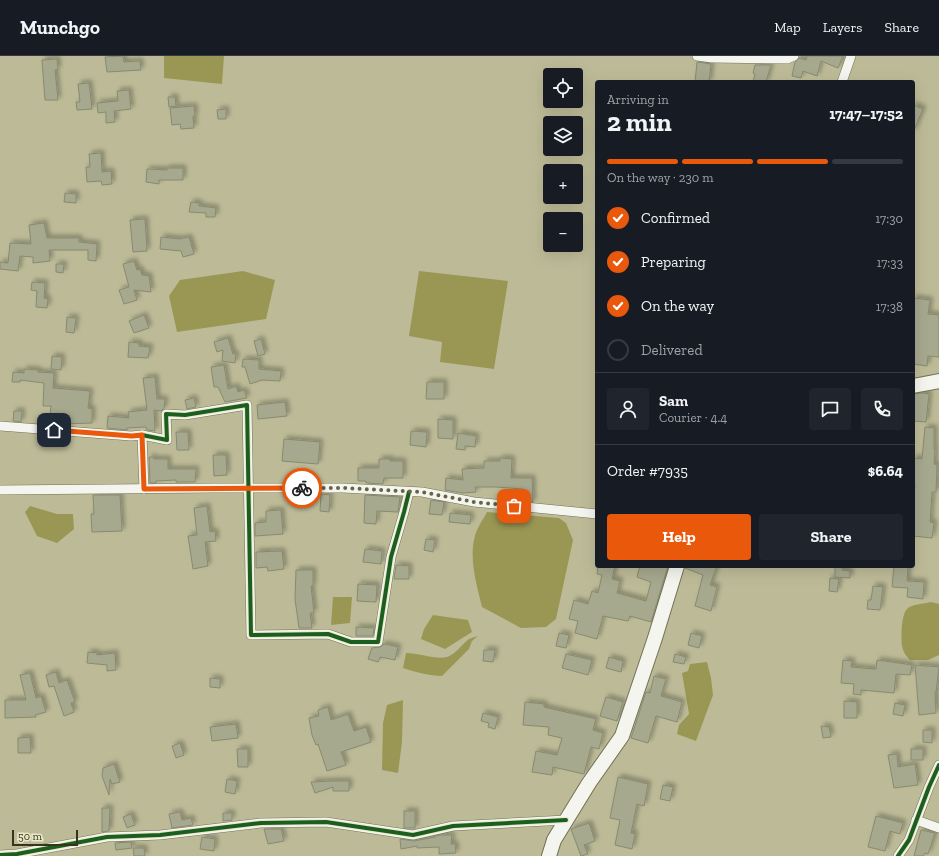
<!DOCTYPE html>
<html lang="en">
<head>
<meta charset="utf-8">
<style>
  :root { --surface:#171b24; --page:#20242c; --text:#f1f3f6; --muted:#9ea1a6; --line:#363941; --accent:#ea580c }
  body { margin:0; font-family:"Zilla Slab",serif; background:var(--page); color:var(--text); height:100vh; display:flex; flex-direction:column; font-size:15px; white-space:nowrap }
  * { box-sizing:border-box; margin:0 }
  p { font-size:13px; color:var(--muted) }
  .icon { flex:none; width:22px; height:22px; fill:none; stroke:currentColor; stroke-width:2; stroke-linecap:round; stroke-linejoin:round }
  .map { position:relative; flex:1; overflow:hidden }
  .drawer { position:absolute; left:595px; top:24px; width:320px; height:488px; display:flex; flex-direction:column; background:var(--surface); border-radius:4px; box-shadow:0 4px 16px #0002 }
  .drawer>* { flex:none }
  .tools { position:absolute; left:543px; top:12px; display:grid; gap:8px }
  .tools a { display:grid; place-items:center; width:40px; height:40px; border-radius:4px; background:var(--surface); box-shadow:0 4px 16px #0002; font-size:20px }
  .scale { position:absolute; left:12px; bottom:10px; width:66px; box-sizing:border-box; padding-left:4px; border:2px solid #36351b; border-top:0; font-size:11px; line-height:14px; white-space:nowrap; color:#36351b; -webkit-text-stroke:3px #e9e8c8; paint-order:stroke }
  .pin { position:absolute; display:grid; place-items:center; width:34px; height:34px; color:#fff; margin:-17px; border-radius:8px; box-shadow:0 2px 6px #0006 }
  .courier { position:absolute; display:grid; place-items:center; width:40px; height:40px; margin:-20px; border:3px solid #ea580c; border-radius:50%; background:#fff; color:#222; box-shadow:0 1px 5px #0007 }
  .summary em { font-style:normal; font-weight:700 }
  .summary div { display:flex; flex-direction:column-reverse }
  .summary { display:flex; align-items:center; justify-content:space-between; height:68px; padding:0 12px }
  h1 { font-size:26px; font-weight:700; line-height:30px }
  .bar { display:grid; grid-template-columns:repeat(4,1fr); gap:6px 4px; align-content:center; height:48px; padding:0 12px }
  .bar i { height:5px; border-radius:3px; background:var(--line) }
  .bar .on { background:var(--accent) }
  .bar p { grid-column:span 4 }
  .line { display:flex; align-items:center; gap:10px; padding:0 12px; border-top:1px solid var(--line) }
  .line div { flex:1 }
  .round { display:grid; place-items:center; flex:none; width:42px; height:42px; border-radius:4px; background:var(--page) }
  ol { padding:0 12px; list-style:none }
  li { display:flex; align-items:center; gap:12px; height:44px }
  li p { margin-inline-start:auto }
  li .icon { padding:4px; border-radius:50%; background:var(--accent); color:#fff; stroke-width:4 }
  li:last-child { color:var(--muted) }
  li i { width:22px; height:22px; border:2px solid var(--line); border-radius:50% }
  .action { display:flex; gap:8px; margin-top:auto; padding:8px 12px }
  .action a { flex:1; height:46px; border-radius:4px; background:var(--accent); color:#fff; font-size:16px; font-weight:700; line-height:46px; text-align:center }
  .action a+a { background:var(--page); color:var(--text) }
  header { display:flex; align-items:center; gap:24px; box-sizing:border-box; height:56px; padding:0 20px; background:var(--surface); border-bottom:1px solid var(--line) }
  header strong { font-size:19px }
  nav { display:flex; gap:22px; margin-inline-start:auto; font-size:14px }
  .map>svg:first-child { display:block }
</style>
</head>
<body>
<header>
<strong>Munchgo</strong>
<nav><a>Map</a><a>Layers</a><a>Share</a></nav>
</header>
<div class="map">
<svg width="939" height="800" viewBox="0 0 939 800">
  <defs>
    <filter id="shadow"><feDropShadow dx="3" dy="-3" stdDeviation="2" flood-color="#0004"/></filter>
  </defs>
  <rect width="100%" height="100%" fill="#bdbb97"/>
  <g fill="#9a9754">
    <path d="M164,0H224L222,28L164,22Z"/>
    <path d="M243,215L275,224L266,263L177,276L169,240L180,224Z"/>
    <path d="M419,215L508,225L494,313L440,306L442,286L409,280Z"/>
    <path d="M30,450L57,458H73L74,473L57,487L37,480L25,456Z"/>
    <path d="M487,456L559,462L566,467L573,484L556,563L546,571L521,572L482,551C476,526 466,494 479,470C481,465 485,461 487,456Z"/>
    <path d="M333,541H352L350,567L331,569Z"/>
    <path d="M931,546L939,548V599L928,604H910C906,600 903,596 902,590C901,582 901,559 907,553C912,548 923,548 931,546Z"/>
    <path d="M433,559L468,564L472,576L445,593L421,583L424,573Z"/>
    <path d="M478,580L472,585L469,593L442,620C430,620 415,616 403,612L406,597C419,597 436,604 447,601C456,598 461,589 469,583C471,582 475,581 478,580Z"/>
    <path d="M707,606L711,622L713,639L696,685L677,678L679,669L689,658L682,617L688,615L690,608Z"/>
    <path d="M403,644L402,686L398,717L382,714L383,667L387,649Z"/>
  </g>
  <g fill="#a6a98e" stroke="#878b6f" filter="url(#shadow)">
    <path d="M123,0L124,6L140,5L141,14L107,16L105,1Z"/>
    <path d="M807,0H843L838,12L821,5L817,20L803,15L801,22L792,20L795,6L799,2L806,4Z"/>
    <path d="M57,3L58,13L55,14L58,44H45L42,4Z"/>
    <path d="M697,6L711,8L709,26H695Z"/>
    <path d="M755,9H771L766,26H753L755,18L753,17Z"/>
    <path d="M89,27L92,53L77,54L76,46H80L78,28Z"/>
    <path d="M129,34L131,53L114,55L115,66L106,67V56L98,57L97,47L118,45L117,35Z"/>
    <path d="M168,41H175L176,50L169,51Z"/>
    <path d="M913,49L923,53L913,77Z"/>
    <path d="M194,50L195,60H193L194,72L181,73L180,68L172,69L170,52Z"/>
    <path d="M226,53V63H218L217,54Z"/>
    <path d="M101,97L102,116L111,115L112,128L102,129L101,125L87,126L86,111H90L89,98Z"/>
    <path d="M167,112H183V124H159V128L146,126L147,113L167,114Z"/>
    <path d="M65,137L76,138V147L64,146Z"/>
    <path d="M191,146L199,147V150L216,152L215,161H206V157L189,156Z"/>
    <path d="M145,163L147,195L133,196L130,164Z"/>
    <path d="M44,167L47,182H79V186L97,188L96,205L88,204V194H49L50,205L33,207V201L20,200L18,215L0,213V206L8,207L10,187L31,188L29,169Z"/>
    <path d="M161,181L180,183L189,181L194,198L183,201L181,195L160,193Z"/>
    <path d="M134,205L137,214L140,213L142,219L149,220L151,236L134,234L137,244L124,248L119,234L129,231L123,208Z"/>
    <path d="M56,208H64L63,217L56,216Z"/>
    <path d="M32,226L45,227L44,242L48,243L47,252L36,251L37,235L31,234Z"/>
    <path d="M913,242L930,244L928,258L939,259V301L928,300L927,310L913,308Z"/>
    <path d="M144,259L149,272L134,277L129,265Z"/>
    <path d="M67,261L76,262L74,277L66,276Z"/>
    <path d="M228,282L233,298H236L235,307L222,305L223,294L217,296L214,286Z"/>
    <path d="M261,283L265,298L258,300L254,285Z"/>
    <path d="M129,286L139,287V290L150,291L148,302L128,301Z"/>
    <path d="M52,300L62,301L61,314L51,313Z"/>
    <path d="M243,303L259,304V313L281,315L280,325L262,324L250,328L245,311H242Z"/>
    <path d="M224,309L228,333L236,330L238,336L244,334L247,342L225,346L218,331H214L211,311Z"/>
    <path d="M24,313L38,314V316L54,317L53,332L90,335L88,352L92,353V367L63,368V361L50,360L51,350H43L44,327L20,324V326H12L13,316L24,317Z"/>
    <path d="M155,321L157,343H165L164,352L161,355L154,354L155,375L147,374L146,371L127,372V374L107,372L108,360L129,362L128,356L147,354L143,322Z"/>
    <path d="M427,326H444V343H426Z"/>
    <path d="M921,337L929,338L926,366L913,365V338Z"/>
    <path d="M194,342L196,351L187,353L185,344Z"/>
    <path d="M285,346L287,360L258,363L257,349Z"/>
    <path d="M14,355H22L21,366L13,365Z"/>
    <path d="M438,363L453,364V383L438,382Z"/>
    <path d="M925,371L934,372V393H935L934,408L937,409L936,436H932L930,466L934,467L932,482L913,480V445L915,428H913V402L922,403Z"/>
    <path d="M411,375L427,376L426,391L410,389Z"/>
    <path d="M176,376H188L189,394H177Z"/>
    <path d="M458,377L476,380L475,391L465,390V394L456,393Z"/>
    <path d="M284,383L320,386L318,408L282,405Z"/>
    <path d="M213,399H226L227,419L214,420Z"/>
    <path d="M149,401H153L154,403H168V413H196L195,426H176V424L156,425V427H150Z"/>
    <path d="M500,402L512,403L511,422H532L533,446L523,445V433L496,431H475L476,436L463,437L445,434L446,422L463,424L462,413L484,412V405H500Z"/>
    <path d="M379,403H390V405H403V422H384L383,428L366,427V425H358V412H379Z"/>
    <path d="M321,438L330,439L329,456L320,455Z"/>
    <path d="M93,439H120L122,475L92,476L91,458H94Z"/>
    <path d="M365,439L400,441L398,456L377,455L376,468L364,467Z"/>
    <path d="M431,444L444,446L442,459L429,458Z"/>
    <path d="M207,450L210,476L215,475L216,485L205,486L208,510L193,513L188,480L197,479L194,452Z"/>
    <path d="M281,454L283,478L255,480V467L266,466V455Z"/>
    <path d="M450,457L471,459L470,468L449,466Z"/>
    <path d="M426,483L435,484L433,496L424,494Z"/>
    <path d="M365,493L382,495L381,508L363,506Z"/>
    <path d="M282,495L284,513L268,515L267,511L256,512V496Z"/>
    <path d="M396,509L409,510V523H394Z"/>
    <path d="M598,510H615L612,523L620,525L617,537L646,545L651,526L637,521L640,510H668L651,566L630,560L628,565L603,560L597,583L575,577L578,565L569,563L574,544L588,548L592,535L598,537L602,519L597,518Z"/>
    <path d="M685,510H717L710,529L717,531L711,555L695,550L703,519L685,512Z"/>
    <path d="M835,510H842V514L850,515V522L835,521Z"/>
    <path d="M894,510H908L907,525L924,526L923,543L907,541L908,532L892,531Z"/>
    <path d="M296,514H313V530H311L314,557H310L312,572H299L295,543Z"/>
    <path d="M830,522L839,523L837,536L829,535Z"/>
    <path d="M358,528L377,529L376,546L357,545Z"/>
    <path d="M873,530L883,531L880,554L867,553L868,544H871Z"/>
    <path d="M356,571L374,572L373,580H356Z"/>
    <path d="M559,577L569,579L566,592L556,590Z"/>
    <path d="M691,577L702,580L699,592L688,589Z"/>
    <path d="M384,588L398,591L395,604L380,601L378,606L368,603L372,592L380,591Z"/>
    <path d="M484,594H495L493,606L483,605Z"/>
    <path d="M88,596L97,597V599L115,597L116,614L107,615V609L87,607Z"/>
    <path d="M566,598L592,604L588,619L562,612Z"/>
    <path d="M675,598L686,601L684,608L673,606Z"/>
    <path d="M609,601L623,605L621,616L606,612Z"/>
    <path d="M843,604L852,605L851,611L874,613H876L877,604L912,609L910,619L896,618L894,637L861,634V639L853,638L854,628L841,627Z"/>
    <path d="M915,609L939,611L936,636H935L936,657L919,659Z"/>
    <path d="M56,616L59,627L67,624L75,646L71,647L74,656L64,660L54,630L49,631L46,619Z"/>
    <path d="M30,617L36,642L41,640L46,656L35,659L36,661L5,662V644H26L20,619Z"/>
    <path d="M654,620L666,623L661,640L682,646L677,666L656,660L648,687L631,682L646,636L650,637Z"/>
    <path d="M210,622L220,623V632L210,631Z"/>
    <path d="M606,641L623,646L617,665L600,660Z"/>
    <path d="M844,645L857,646V662H844Z"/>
    <path d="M525,646L544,648V651L596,663L593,674L603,677L599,693L591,691L584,718L553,711L552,719L532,716L536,695L557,699L562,682L548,679L549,671L523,669Z"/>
    <path d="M895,647L905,649L903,660L893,658Z"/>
    <path d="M328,651L331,664L348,658L354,675L366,671L371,686L341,696L346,709L327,715L318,688L316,689L312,679L309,662L319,660L318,654Z"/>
    <path d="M483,657L498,661L495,673L488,671L489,667L481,665Z"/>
    <path d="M236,668L238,682L212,685L210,671Z"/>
    <path d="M821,670L829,671L831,681L823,682Z"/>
    <path d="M923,674H932V687L923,686Z"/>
    <path d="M30,681L31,697H18V682Z"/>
    <path d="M180,687L184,699L176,702L172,690Z"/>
    <path d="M237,693H248V711H238Z"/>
    <rect x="911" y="693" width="12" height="11"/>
    <path d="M897,698L898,711L915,708L918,729L894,732L888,699Z"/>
    <path d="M114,708L120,726L112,728L110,723L109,739L102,720L103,712Z"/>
    <path d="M618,721L648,728L644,750L637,748L631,777L635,778L632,793L615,789L620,764L610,762Z"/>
    <path d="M227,723L237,725L235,738L225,736Z"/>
    <path d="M333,725H349V735H333V731L315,737L311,726Z"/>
    <path d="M663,729L673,731L670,745L660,743Z"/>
    <path d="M102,752H110L109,775L102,776Z"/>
    <rect x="404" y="755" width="11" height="17"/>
    <path d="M180,756L182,764L191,762L193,769L172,772L169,758Z"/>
    <path d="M223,757H232V764L223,765Z"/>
    <path d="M131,758L135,769L127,772L123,761Z"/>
    <path d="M876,760L903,767L900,778L890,775L885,795L868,791Z"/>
    <path d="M589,767L595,785L584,789L588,798L581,800L571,773Z"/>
    <path d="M264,773H281L284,785L268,788Z"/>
    <path d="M921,774L935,777L928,798L925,797L923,800H914Z"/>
    <path d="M442,779H452L451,788H455L456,797L439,798V791L417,792V790L401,793L400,783L414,785L435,781V780Z"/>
    <path d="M202,781L215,783L214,795L200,793Z"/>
    <path d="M131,786L132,792L116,794L115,787Z"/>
    <path d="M133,792H144L145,800H134Z"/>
  </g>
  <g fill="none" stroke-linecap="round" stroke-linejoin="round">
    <g stroke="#727153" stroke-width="10">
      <g id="minor">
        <path d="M697,0L712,2L787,3L794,0"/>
        <path d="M842,26L851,0"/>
        <path d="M0,370L131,380L142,379L144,433"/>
        <path d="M142,379L167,384L166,358L185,359L247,349L251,579L328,578L351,586H378L391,501L404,456L409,436"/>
        <path d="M0,434L214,432H343L422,436L474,446L597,458"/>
        <path d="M916,764L939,772"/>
        <path d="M0,799L17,798L107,781L160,779L261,767L326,766L413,779L453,770L566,764"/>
        <path d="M898,800L909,784L929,731L939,709"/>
      </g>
    </g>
    <g stroke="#727153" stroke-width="16">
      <g id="highway">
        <path d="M913,330L939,325"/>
        <path d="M549,800L554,784L589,727L622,680L655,582L677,510"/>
      </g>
    </g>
    <use href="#minor" stroke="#f5f5ef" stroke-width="9"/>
    <use href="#highway" stroke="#f5f5ef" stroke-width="14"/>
    <g stroke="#e9e8c8" stroke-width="6">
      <g id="cycleway">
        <path d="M142,379L167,384L166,358L185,359L247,349L251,579L328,578L351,586H378L391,501L404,456L409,436"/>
        <path d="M0,799L17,798L107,781L160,779L261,767L326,766L413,779L453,770L566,764"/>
        <path d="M898,800L909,784L929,731L939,709"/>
      </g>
    </g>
    <use href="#cycleway" stroke="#1b5e20" stroke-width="4"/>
  </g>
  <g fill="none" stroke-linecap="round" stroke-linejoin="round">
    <path stroke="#656446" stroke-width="4" stroke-dasharray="0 7.2" d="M302,432H343L422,436L474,446L514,450"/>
    <path stroke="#ea580c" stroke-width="5" d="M54,374L132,380L142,379L144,433L302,432"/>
  </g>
</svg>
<div class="tools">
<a><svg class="icon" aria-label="locate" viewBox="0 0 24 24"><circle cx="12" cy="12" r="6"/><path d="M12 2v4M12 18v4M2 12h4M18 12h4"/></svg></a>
<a><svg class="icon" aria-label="layers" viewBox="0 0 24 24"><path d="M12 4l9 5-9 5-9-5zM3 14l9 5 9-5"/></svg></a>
<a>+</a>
<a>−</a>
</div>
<div class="scale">50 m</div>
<div class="pin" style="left:514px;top:450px;background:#ea580c"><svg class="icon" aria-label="bag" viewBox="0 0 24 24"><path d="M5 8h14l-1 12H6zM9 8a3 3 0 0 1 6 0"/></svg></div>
<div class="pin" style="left:54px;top:374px;background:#1f2937"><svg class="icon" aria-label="home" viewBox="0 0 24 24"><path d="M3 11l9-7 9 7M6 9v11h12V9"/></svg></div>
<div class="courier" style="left:302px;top:432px"><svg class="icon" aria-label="bike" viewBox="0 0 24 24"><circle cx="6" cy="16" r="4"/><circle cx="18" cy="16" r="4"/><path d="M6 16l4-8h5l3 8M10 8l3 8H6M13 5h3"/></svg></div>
<section class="drawer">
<div class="summary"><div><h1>2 min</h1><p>Arriving in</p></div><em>17:47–17:52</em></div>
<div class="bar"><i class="on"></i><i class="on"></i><i class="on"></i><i></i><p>On the way · 230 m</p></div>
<ol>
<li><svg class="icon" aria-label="check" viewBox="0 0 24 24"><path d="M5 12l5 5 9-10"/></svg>Confirmed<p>17:30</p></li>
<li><svg class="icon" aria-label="check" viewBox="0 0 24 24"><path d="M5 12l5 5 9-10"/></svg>Preparing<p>17:33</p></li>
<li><svg class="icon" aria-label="check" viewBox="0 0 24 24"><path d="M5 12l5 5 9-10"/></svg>On the way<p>17:38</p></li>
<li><i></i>Delivered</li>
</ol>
<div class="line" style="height:72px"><a class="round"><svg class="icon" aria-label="person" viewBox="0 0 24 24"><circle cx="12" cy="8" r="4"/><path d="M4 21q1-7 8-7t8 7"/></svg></a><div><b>Sam</b><p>Courier · 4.4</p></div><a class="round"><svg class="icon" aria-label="chat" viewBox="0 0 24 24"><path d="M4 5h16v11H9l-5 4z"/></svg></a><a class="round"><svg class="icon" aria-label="phone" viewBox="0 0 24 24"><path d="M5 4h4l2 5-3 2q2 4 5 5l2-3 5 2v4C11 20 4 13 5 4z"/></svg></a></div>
<div class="line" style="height:52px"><div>Order #7935</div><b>$6.64</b></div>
<div class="action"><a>Help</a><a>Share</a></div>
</section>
</div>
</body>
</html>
